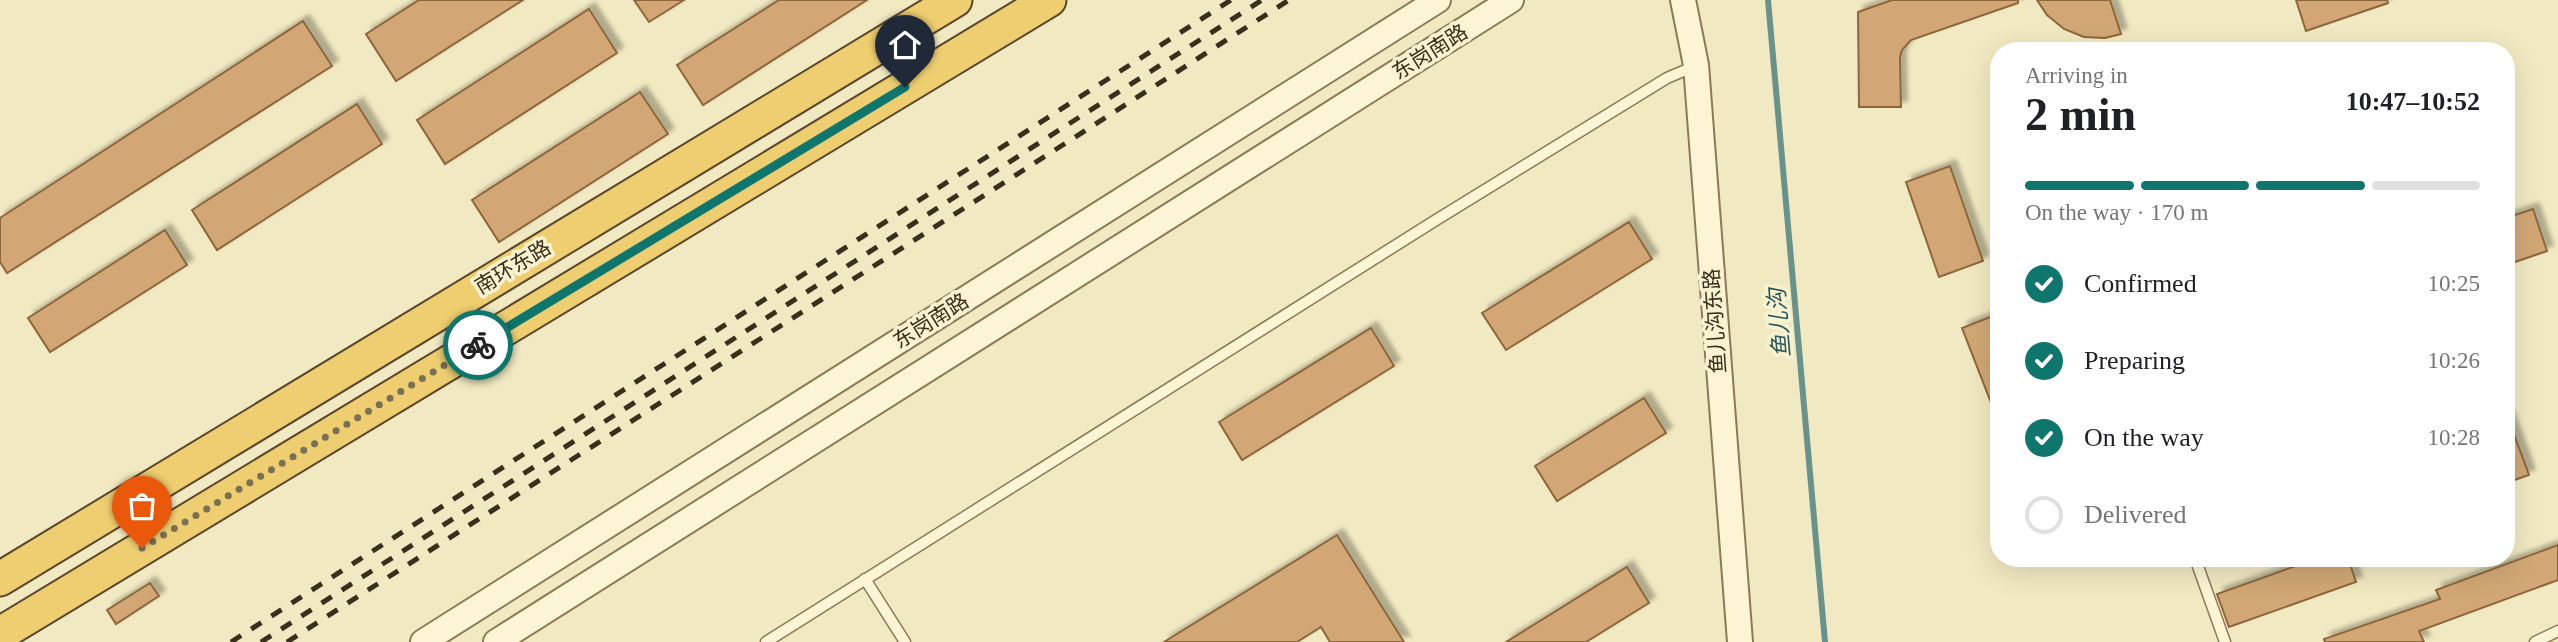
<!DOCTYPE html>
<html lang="en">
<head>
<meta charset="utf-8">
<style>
  :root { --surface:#fff; --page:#f2f2f2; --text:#202124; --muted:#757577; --line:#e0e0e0; --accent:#0f766e }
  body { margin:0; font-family:"Times New Roman","Noto Sans SC",serif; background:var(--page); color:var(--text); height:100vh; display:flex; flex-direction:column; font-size:26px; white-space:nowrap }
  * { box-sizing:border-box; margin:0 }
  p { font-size:23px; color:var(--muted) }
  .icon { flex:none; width:38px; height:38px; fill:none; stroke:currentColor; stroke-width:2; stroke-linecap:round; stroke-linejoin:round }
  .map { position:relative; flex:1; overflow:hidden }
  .details { position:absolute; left:1990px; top:42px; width:525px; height:525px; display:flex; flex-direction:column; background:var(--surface); border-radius:28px; box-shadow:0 7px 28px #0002 }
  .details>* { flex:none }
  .pin { position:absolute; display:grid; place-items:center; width:60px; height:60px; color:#fff; margin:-72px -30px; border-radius:50% 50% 50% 0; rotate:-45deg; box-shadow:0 0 7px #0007 }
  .pin .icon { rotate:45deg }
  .courier { position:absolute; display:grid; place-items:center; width:70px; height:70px; margin:-35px; border:5px solid #0f766e; border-radius:50%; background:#fff; color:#222; box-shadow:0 2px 9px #0007 }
  .overview em { font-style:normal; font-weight:600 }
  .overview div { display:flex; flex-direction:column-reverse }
  .overview { display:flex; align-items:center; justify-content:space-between; height:119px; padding:0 35px }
  h1 { font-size:46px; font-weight:600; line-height:52px }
  .bar { display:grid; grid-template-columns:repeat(4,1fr); gap:10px 7px; align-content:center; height:84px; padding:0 35px }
  .bar i { height:9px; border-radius:5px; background:var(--line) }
  .bar .selected { background:var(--accent) }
  .bar p { grid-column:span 4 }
  ol { padding:0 35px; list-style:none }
  li { display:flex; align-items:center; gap:21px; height:77px }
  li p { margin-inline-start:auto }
  li .icon { padding:7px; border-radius:50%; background:var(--accent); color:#fff; stroke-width:4 }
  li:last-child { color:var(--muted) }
  li i { width:38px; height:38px; border:4px solid var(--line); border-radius:50% }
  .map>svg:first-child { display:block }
</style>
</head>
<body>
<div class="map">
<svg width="2558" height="642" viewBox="0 0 2558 642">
  <defs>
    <filter id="shadow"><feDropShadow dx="6" dy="-6" stdDeviation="2" flood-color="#0004"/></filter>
  </defs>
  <rect width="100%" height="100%" fill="#f1e9c1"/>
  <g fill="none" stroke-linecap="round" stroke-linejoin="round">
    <path stroke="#6a928d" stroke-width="6" d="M1768,0L1825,642"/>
  </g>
  <g fill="#d2a774" stroke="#8d663b" stroke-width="2" filter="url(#shadow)">
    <path d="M419,0H523L396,81L366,34Z"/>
    <path d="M634,0H684L649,22Z"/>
    <path d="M779,0H867L703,105L677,65Z"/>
    <path d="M1892,0H2018V3L1911,40L1902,50L1900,57L1901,107H1859L1858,12Z"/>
    <path d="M2037,0H2110L2121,34L2105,38L2084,37L2064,29L2047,15Z"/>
    <path d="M2296,0H2387L2388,3L2306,31Z"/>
    <path d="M589,9L617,53L445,164L417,120Z"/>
    <path d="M303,21L332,66L7,273L0,262V218Z"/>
    <path d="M640,92L668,134L499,242L472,200Z"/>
    <path d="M357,104L382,144L217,250L192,210Z"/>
    <path d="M1950,166L1983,261L1939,277L1906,182Z"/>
    <path d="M2533,209L2547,251L2506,265V218Z"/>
    <path d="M1629,222L1652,259L1506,350L1482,313Z"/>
    <path d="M165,230L187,265L50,352L28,318Z"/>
    <path d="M1998,314V418H1997L1962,328Z"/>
    <path d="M1371,328L1394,366L1242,460L1219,422Z"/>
    <path d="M1644,398L1666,433L1557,501L1535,466Z"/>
    <path d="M2506,418H2508L2529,475L2506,483Z"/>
    <path d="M1337,535L1404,642H1330L1321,627L1297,642H1164Z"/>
    <path d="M2558,545V580L2419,631L2424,642H2325L2324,639L2440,599L2436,590Z"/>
    <path d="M2318,558H2348L2356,582L2229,627L2217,594Z"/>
    <path d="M1627,567L1649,603L1586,642H1506Z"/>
    <path d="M150,583L159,596L116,624L107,610Z"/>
  </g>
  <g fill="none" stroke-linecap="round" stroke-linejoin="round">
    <g stroke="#8c7a57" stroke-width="13">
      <g id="service">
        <path d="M2195,558L2225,642"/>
        <path d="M865,579L905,642"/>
        <path d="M766,642L1436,220L1667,78L1695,66"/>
        <path d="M2535,642L2558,631"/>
      </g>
    </g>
    <g stroke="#8c7a57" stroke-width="28">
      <g id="tertiary">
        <path d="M1683,0L1696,65L1740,642"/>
        <path d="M423,642L1438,0"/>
        <path d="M496,642L1511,0"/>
      </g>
    </g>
    <g stroke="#59472c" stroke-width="37">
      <g id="trunk">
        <path d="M0,579L955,0"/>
        <path d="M0,634L1049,0"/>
      </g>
    </g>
    <use href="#service" stroke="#fbf5d5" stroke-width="10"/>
    <use href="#tertiary" stroke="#fbf5d5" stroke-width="24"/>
    <use href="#trunk" stroke="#eece70" stroke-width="33"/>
    <g stroke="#3a2f1c" stroke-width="5" stroke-dasharray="12 12" stroke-linecap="butt">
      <path d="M231,642L1231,0"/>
      <path d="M261,642L1262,0"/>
      <path d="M287,642L1289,0"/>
    </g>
  </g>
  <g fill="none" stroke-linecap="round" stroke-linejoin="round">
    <path stroke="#7a7056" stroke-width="7" stroke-dasharray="0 12.6" d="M142,548L478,345"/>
    <path stroke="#0f766e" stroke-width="9" d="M478,345L905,87"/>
  </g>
  <g text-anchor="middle" stroke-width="7" stroke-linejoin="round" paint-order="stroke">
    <g font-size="21" fill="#3a2f1c" stroke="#f8f2d1">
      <text transform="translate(1430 52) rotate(-32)" y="7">东岗南路</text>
      <text transform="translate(513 267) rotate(-31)" y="7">南环东路</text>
      <text transform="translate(931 321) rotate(-32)" y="7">东岗南路</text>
      <text transform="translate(1715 321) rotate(-94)" y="7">鱼儿沟东路</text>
    </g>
    <g font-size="23" font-style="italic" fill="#2b585b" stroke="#f8f2d1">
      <text transform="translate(1779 323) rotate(-95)" y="8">鱼儿沟</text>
    </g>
  </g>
</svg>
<div class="pin" style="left:142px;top:548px;background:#ea580c"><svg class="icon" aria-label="bag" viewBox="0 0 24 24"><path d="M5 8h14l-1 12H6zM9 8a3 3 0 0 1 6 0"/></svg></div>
<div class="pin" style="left:905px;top:87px;background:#1f2937"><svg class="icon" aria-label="home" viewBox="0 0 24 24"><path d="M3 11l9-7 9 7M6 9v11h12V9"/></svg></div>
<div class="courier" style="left:478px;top:345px"><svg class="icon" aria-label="bike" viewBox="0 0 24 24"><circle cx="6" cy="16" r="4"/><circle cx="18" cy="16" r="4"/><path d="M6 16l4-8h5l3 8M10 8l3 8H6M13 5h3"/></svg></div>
<section class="details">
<div class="overview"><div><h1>2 min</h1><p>Arriving in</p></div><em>10:47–10:52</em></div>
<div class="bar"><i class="selected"></i><i class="selected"></i><i class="selected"></i><i></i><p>On the way · 170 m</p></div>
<ol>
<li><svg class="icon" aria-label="check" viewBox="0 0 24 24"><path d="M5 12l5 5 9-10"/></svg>Confirmed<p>10:25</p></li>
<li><svg class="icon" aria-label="check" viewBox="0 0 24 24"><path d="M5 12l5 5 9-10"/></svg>Preparing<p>10:26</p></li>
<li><svg class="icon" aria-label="check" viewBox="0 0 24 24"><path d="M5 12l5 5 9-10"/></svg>On the way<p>10:28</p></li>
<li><i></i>Delivered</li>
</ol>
</section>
</div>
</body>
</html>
